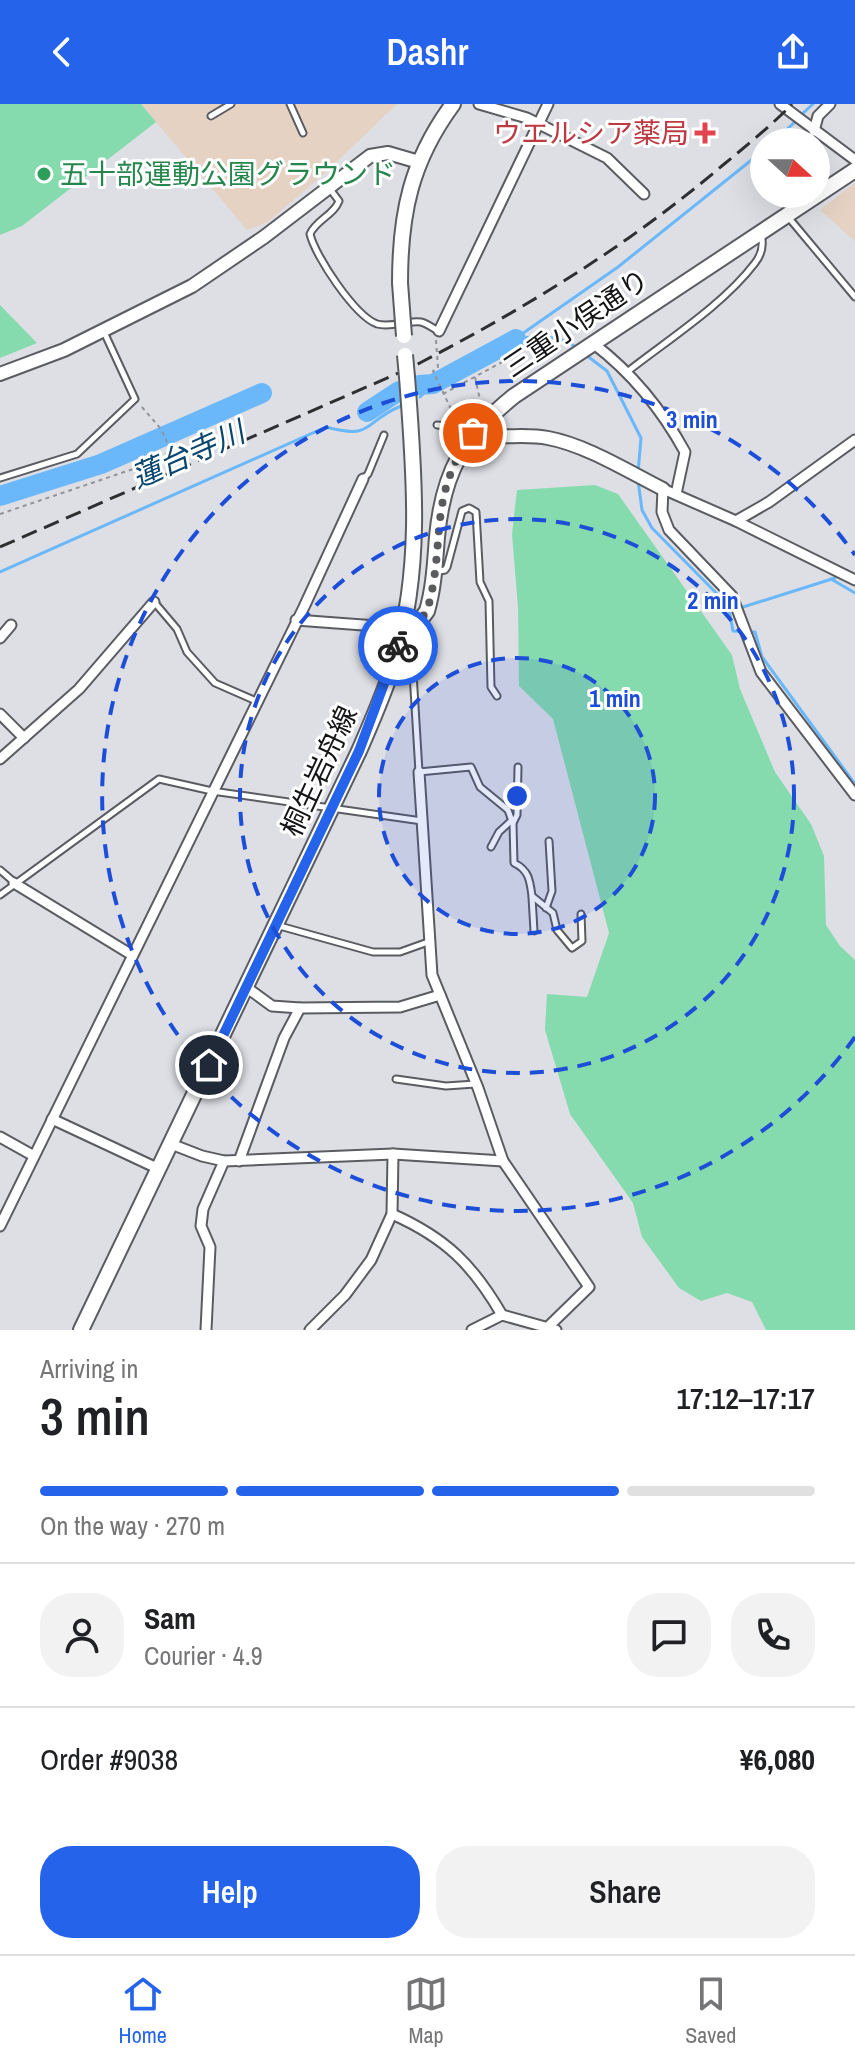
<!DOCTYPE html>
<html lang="en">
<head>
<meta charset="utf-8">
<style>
  :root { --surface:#fff; --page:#f2f2f2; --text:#202124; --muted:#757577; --line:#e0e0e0; --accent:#2563eb }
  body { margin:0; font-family:"Archivo Narrow","Noto Sans JP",sans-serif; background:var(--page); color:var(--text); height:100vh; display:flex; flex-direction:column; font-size:30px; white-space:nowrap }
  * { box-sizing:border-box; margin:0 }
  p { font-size:26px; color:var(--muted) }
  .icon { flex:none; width:44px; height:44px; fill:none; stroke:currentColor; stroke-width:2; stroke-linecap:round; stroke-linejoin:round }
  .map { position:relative; height:1226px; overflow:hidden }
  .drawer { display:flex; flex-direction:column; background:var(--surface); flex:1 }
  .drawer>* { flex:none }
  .needle { width:52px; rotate:111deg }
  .fabs { position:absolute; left:750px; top:24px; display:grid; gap:16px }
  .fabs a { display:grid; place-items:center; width:80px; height:80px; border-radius:50%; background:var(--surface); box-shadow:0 8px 32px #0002; font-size:40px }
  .pin { position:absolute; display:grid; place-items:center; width:68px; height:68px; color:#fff; margin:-34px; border:4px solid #fff; border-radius:50%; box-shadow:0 2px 8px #0007 }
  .courier { position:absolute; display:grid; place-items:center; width:80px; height:80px; margin:-40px; border:6px solid #2563eb; border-radius:50%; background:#fff; color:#222; box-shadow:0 2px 10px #0007 }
  .head em { font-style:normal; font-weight:600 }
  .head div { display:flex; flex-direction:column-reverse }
  .head { display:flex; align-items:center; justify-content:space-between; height:136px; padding:0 40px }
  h1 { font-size:52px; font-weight:600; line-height:60px }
  .bar { display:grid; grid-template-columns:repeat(4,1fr); gap:12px 8px; align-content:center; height:96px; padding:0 40px }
  .bar i { height:10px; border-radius:6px; background:var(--line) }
  .bar .active { background:var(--accent) }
  .bar p { grid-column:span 4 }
  .line { display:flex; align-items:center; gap:20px; padding:0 40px; border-top:2px solid var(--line) }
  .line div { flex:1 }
  .round { display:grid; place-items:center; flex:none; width:84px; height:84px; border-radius:32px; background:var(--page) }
  .cta { display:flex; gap:16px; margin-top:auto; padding:16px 40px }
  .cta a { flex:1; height:92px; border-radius:32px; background:var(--accent); color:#fff; font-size:32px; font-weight:600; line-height:92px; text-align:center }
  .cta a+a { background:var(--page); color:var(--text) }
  header { display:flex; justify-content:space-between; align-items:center; height:104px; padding:0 40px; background:var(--accent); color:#fff; font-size:36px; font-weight:600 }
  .tabs { display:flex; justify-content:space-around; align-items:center; height:112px; border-top:2px solid var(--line); background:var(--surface); font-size:22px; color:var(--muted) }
  .tabs a { display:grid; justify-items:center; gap:4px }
  .tabs .active { color:var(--accent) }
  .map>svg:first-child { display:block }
</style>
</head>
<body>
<header><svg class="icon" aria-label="back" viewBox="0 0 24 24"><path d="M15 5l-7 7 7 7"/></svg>Dashr<svg class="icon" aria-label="share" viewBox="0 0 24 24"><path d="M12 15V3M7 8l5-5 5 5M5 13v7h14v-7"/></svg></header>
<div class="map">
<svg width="855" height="1226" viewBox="0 0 855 1226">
  <rect width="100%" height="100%" fill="#dddfe5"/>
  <g fill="#e5d2c2">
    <path d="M141,0H397L325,69L268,118L247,126Z"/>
    <path d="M855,79V137L820,106Z"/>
  </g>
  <g fill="#86dbae">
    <path d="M0,0H141L156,18L22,122L0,131Z"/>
    <path d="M0,201L37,239L0,254Z"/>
    <path d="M595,381L618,390L732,551L740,585L775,668L811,720L824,752L826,821L840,842L855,856V1226H766L752,1198L727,1189L701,1197L679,1184L642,1133L633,1099L570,1010L545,926L547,890L587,893L609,829L553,615L519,582L518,503L512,430L517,386Z"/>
  </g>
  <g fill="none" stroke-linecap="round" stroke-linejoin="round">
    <g stroke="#6ab8f9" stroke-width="3">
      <path d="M801,11L813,0"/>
      <path d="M773,38L796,17"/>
      <path d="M519,232L618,163L764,46"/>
      <path d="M516,235C537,232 559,230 577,244"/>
      <path d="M586,251L607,267L641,334L638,369"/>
      <path d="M420,293L433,280"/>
      <path d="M638,376L642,406L652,424L728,501L733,527L755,528L762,553L855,680"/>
      <path d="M0,468L326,323C375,336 362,318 401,302"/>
      <path d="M831,475L855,489"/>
      <path d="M740,504L835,474"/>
    </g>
    <g stroke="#6ab8f9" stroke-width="20">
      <path d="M419,281L433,280L516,235"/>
      <path d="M367,308L399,287"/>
      <path d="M0,392L101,360L262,289"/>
    </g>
    <g stroke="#5a5c61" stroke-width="9">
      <g id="service">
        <path d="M290,0L303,29"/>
        <path d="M211,12L231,0"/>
        <path d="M330,85L339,97C334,111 316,116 310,130C315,152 355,212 377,220C392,224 406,216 421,218C426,219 433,224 438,227"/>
        <path d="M789,114L855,193"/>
        <path d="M627,268C669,235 723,201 755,159C762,150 764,141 761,130"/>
        <path d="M437,321L458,323L473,329"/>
        <path d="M0,374L77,350L135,295L104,228"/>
        <path d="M363,375L368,370L384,331"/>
        <path d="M435,468L445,466L447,463L462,407L469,404L476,408L480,478L489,497L491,583L497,592"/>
        <path d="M155,499L177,525L187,548L215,579L256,597"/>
        <path d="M396,557L411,562L413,569L419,668L471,663L480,683L508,706L513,720L514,759C529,766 530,777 532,792L553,809L557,826L572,844L582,837L581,810"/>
        <path d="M513,719L517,711L518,663"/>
        <path d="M491,743L499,728L512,716"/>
        <path d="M0,766L14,778"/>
        <path d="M0,791L159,675L212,687L422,717"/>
        <path d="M532,793L534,827"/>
        <path d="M546,804L552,787L549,737"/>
        <path d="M276,821L373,848H400L428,838"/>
        <path d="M396,975L446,982L475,980"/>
      </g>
    </g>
    <g stroke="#5a5c61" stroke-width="13">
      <g id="minor">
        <path d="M479,0L527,14L607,54L644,90"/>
        <path d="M780,0L855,56"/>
        <path d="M814,27L818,12L830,0"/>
        <path d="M439,227L548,0"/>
        <path d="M594,240C632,269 662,306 685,348L676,390"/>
        <path d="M736,417L769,398L855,336"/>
        <path d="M855,476L736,417L663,385L662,408L669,426L732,492L761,568L855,691"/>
        <path d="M296,516L403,524"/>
        <path d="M0,534L11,521"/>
        <path d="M0,610L24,634"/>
        <path d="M0,655L79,585L154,498"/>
        <path d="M419,668L432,871L478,984L503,1057L589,1183L549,1222"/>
        <path d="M14,779L132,851"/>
        <path d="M246,883L272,902L300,904L400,903L440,891"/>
        <path d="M52,1015L159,1065"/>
        <path d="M0,1033L34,1052"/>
        <path d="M171,1040L202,1052L224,1057L393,1050L503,1057"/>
        <path d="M239,1057L284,934L300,904"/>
        <path d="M392,1110C446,1134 473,1161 502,1211"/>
        <path d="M0,1122L304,503L363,375"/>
        <path d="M206,1226L210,1143L201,1122L203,1105L224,1057"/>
        <path d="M310,1226L345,1191L371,1156L392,1110L393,1050"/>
        <path d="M472,1226L502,1211L556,1226"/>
      </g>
    </g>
    <g stroke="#5a5c61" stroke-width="16">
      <g id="tertiary">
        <path d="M0,270L64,246L192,182L264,133L370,52L388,49L419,58"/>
        <path d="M473,329C498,336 523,329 548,334C586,341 629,368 663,385"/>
      </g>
    </g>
    <g stroke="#5a5c61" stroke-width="18">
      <path id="secondary" d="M403,524L421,515L427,507C434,483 435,458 437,433C443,368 463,333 514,292L855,66"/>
    </g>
    <g stroke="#5a5c61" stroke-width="18">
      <g id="primary">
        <path d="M400,179C400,109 411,57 453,0"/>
        <path d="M81,1226L359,647C372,617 386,586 395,555C423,463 414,367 407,273"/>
      </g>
    </g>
    <g stroke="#929498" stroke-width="2" stroke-dasharray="4 4" stroke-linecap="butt">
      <path d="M436,236L438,264L433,267L450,303V311"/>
      <path d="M475,273L482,305"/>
      <path d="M443,290L530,243L541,241L561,246"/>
      <path d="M0,410L151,359L171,347L161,325L141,302"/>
    </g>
    <use href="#service" stroke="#fff" stroke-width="5"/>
    <use href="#minor" stroke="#fff" stroke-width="9"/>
    <use href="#tertiary" stroke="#fff" stroke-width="12"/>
    <use href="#secondary" stroke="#fff" stroke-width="14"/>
    <use href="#primary" stroke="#fff" stroke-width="14"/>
    <path stroke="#2e2f31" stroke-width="3" stroke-dasharray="16 8" stroke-linecap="butt" d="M0,443L410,264C521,207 628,142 723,61C746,42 771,22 792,0"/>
    <g stroke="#5a5c61" stroke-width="18" stroke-linecap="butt">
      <g id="primary-bridge">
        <path d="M400,179L404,232"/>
        <path d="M405,251L407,273"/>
      </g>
    </g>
    <use href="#primary-bridge" stroke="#fff" stroke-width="14"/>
  </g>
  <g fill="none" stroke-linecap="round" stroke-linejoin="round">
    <path stroke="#5a5b5e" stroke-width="8" stroke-dasharray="0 14.4" d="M398,542L403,524L421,515L427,507C447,438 426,394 473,329"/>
    <path stroke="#2563eb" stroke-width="10" d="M209,961L359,647L398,542"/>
  </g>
  <circle cx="517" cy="692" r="138" fill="#1d4ed8" fill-opacity=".12"/>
  <g fill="none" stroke="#1d4ed8" stroke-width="4" stroke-dasharray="14 10">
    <circle cx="517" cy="692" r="138"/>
    <circle cx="517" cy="692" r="277"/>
    <path d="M855 933A415 415 0 1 1 855 451"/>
  </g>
  <path fill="#e0444e" stroke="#fff" stroke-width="3" d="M701 17h8v8h8v8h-8v8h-8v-8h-8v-8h8z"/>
  <circle fill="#2e9e5b" stroke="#fff" stroke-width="3" cx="44" cy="70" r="8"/>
  <g text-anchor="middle" stroke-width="6" stroke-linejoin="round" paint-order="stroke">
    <g font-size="28" fill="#be3a42" stroke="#fff" text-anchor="end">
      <text x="689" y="39">ウエルシア薬局</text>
    </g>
    <g font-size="28" fill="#27864d" stroke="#fff" text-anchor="start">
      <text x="60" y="80">五十部運動公園グラウンド</text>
    </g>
    <g font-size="28" fill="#141416" stroke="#fff">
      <text transform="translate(576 219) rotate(-34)" y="10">三重小俣通り</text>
      <text transform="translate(319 667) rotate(-65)" y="10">桐生岩舟線</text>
    </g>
    <g font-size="30" font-style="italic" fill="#094670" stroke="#fff">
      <text transform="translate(188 351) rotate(-24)" y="10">蓮台寺川</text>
    </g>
  </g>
  <circle cx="517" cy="692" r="12" fill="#1d4ed8" stroke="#fff" stroke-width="4"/>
  <g font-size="24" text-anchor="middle" font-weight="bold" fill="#1d4ed8" stroke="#fff" stroke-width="6" stroke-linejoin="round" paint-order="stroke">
    <text x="692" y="324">3 min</text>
    <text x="713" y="505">2 min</text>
    <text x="615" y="603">1 min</text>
  </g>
</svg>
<div class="fabs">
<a><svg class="needle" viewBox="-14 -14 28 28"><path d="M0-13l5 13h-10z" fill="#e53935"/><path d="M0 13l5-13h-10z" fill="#757577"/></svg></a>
</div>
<div class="pin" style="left:473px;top:329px;background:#ea580c"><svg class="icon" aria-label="bag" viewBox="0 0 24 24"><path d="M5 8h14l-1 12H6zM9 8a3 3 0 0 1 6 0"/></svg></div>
<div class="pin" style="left:209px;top:961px;background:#1f2937"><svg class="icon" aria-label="home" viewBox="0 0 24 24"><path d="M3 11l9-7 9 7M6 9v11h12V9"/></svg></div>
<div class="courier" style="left:398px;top:542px"><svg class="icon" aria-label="bike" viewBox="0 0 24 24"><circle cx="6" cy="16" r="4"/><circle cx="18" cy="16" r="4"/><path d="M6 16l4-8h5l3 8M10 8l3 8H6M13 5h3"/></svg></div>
</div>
<section class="drawer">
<div class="head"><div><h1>3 min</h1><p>Arriving in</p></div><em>17:12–17:17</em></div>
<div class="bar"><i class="active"></i><i class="active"></i><i class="active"></i><i></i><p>On the way · 270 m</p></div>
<div class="line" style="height:144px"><a class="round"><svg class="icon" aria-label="person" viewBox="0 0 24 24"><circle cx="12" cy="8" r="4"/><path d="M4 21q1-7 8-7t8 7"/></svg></a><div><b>Sam</b><p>Courier · 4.9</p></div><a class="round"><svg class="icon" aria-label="chat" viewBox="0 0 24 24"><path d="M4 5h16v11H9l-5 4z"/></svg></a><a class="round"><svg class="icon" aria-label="phone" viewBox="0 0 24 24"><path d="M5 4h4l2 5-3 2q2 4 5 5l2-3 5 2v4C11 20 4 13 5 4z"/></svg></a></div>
<div class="line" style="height:104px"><div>Order #9038</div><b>¥6,080</b></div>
<div class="cta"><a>Help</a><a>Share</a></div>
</section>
<nav class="tabs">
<a class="active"><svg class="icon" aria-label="home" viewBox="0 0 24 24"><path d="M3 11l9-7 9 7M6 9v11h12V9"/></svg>Home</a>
<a><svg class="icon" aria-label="map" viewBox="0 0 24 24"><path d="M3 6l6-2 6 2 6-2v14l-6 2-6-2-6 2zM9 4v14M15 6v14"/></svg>Map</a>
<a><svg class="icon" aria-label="saved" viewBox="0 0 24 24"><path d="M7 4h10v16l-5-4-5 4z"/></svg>Saved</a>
</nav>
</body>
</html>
